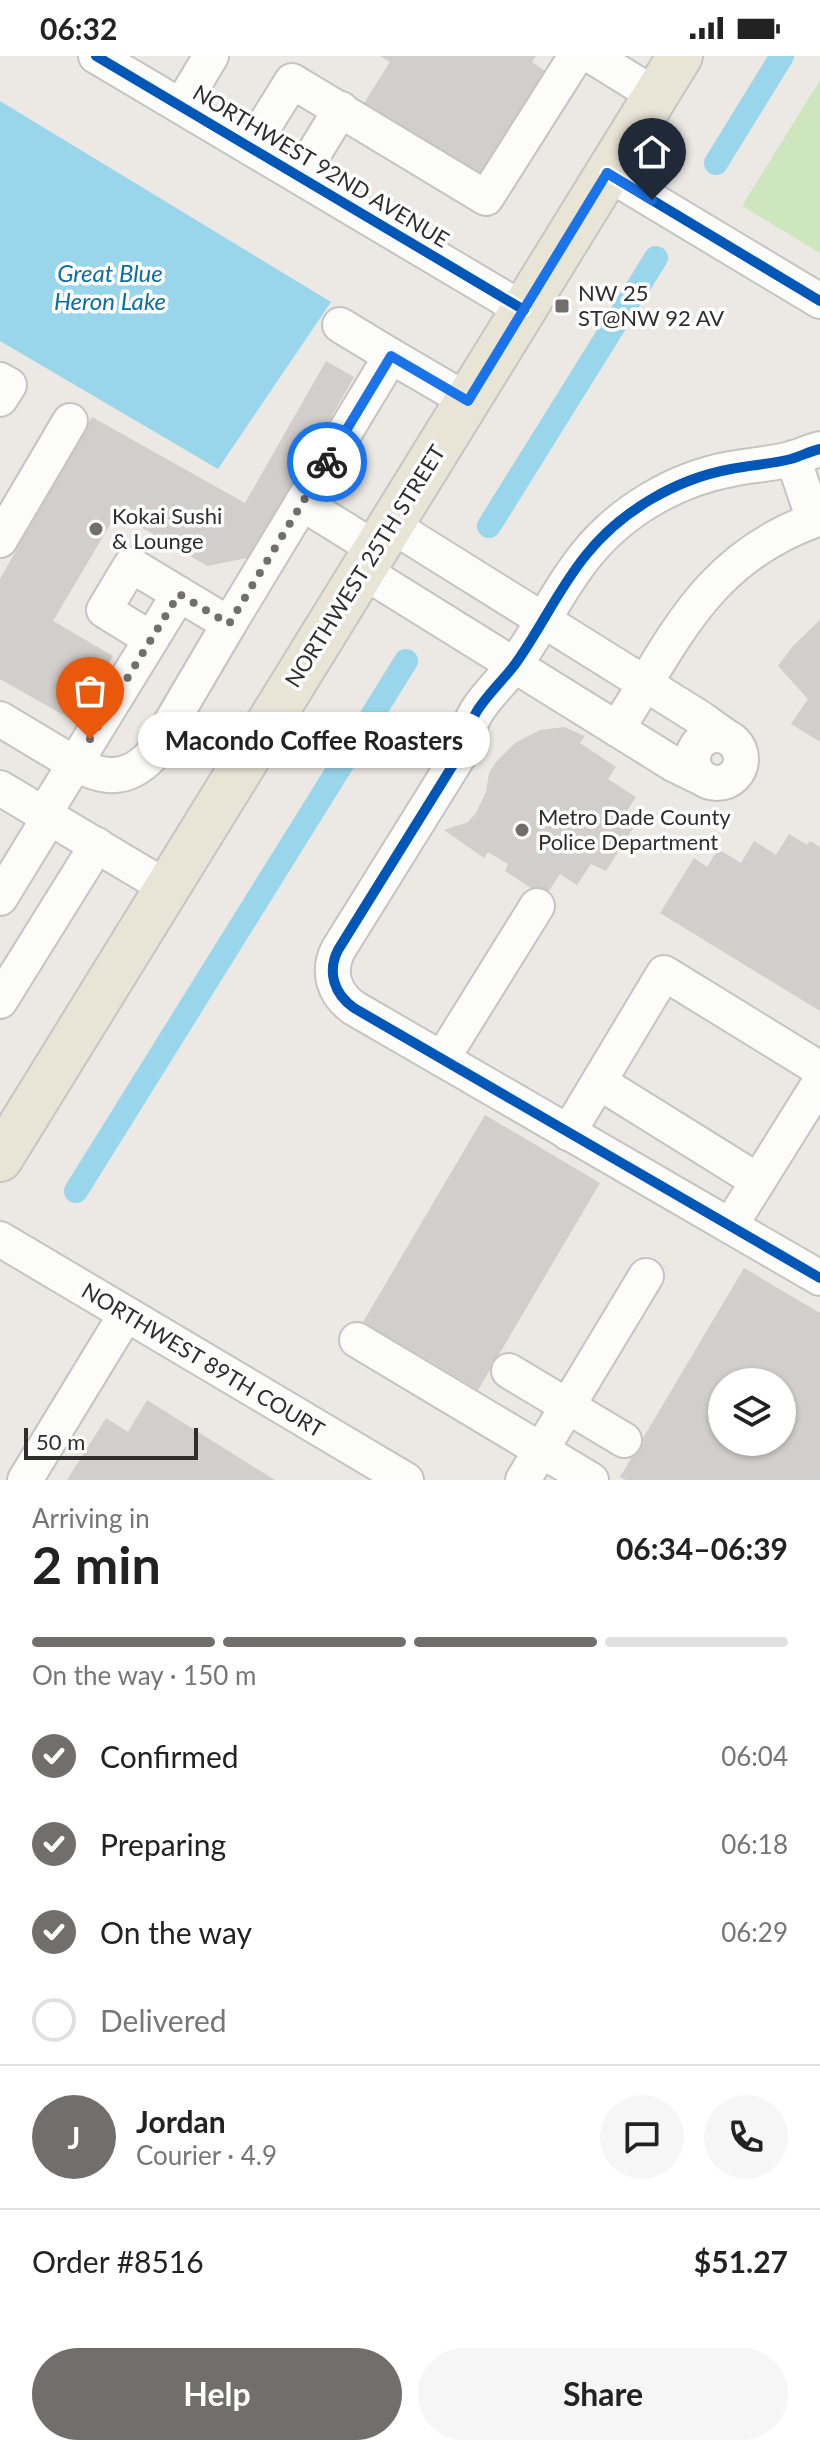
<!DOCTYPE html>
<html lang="en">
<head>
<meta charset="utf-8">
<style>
  :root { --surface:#fff; --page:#f6f6f6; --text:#222; --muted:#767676; --line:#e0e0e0; --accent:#706f6e }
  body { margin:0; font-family:Lato,sans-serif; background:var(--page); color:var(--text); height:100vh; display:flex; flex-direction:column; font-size:30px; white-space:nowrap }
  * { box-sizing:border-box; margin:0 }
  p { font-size:26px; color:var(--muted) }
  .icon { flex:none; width:44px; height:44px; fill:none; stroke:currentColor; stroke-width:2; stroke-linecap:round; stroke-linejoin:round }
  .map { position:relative; height:1424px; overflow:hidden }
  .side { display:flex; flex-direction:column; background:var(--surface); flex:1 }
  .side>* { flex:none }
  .buttons { position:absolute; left:708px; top:1312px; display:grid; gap:16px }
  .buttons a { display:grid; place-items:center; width:88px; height:88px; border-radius:50%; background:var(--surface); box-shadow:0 2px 6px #0004; font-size:40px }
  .scale { position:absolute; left:24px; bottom:20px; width:174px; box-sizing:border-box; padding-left:8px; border:4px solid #2e2e2e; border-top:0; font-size:22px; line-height:28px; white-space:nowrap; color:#2e2e2e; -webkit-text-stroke:6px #fff; paint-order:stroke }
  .pin { position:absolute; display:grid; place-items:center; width:68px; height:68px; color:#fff; margin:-82px -34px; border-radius:50% 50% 50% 0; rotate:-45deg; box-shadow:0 0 8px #0007 }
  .pin .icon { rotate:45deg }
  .courier { position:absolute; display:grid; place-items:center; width:80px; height:80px; margin:-40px; border:6px solid #1a73e8; border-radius:50%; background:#fff; color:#222; box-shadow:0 2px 10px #0007 }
  .bubble { position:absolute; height:56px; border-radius:28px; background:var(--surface); box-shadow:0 2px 6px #0004; font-size:26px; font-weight:700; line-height:56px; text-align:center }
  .overview em { font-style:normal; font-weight:700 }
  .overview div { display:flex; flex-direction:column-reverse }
  .overview { display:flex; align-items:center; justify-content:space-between; height:136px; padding:0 32px }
  h1 { font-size:52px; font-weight:700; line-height:60px }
  .bar { display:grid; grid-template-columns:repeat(4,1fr); gap:12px 8px; align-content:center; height:96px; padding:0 32px }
  .bar i { height:10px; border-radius:6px; background:var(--line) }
  .bar .selected { background:var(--accent) }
  .bar p { grid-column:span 4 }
  .line { display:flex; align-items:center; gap:20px; padding:0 32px; border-top:2px solid var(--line) }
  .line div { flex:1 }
  .round { display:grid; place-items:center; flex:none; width:84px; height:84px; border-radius:42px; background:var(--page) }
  ol { padding:0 32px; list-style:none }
  li { display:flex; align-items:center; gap:24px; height:88px }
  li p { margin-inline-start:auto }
  li .icon { padding:8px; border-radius:50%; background:var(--accent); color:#fff; stroke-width:4 }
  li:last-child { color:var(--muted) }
  li i { width:44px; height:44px; border:4px solid var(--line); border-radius:50% }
  .action { display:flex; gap:16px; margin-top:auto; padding:16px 32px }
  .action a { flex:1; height:92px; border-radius:48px; background:var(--accent); color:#fff; font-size:32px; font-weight:700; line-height:92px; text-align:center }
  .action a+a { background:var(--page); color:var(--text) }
  .status { display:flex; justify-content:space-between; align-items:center; height:56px; padding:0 40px; background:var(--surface); direction:ltr }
  .status svg { height:22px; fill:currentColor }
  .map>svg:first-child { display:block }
</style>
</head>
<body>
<div class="status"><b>06:32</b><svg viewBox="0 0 49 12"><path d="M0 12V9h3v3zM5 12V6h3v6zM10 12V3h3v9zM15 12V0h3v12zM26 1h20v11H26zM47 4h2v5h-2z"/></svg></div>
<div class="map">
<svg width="820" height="1424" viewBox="0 0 820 1424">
  <rect width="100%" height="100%" fill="#ece8e4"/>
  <path fill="#cee6be" d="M820,24V197L742,150Z"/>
  <path fill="#99d6ec" d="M0,45L331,246L218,413L0,285Z"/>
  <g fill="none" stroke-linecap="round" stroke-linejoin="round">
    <g stroke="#99d6ec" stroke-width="24">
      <path d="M716,107L782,0"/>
      <path d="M489,470L656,202"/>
      <path d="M76,1135L406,605"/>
    </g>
  </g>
  <g fill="#d1cecb" fill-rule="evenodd">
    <path d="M380,0H536L532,6L548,17L480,120L364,47L390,6Z"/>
    <path d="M326,305L354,321L252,501L207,510L117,457L53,565L113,600L74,665L0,623V523L92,361L245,447Z"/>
    <path d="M820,564V686L791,668L808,643L778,610L793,590Z"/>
    <path d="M564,671L585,680L580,687L616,711L608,723L636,741L623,761L635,769L606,815L591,808L577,829L560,818L545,841L505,815L508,808L488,796L484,802L444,774L468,766L476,757L486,736L489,717L496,706L515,687L540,674Z"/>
    <path d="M789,778L807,789L810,785L820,791V955L660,857L694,802L707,811L718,793L741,807L754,785L776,799Z"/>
    <path d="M485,1059L600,1127L478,1334L363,1266Z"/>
    <path d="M744,1212L820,1257V1424H626L620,1421ZM722,1326H782V1386H722Z"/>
    <path d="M147,1344L275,1424H67L106,1362L128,1376Z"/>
  </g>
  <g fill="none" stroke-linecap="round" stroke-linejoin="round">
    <g stroke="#c5c4c5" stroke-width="38">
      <g id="minor">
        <path d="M96,0L524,254"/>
        <path d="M592,0L655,39"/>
        <path d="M181,50L211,0"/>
        <path d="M251,91L292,25L486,142L576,0"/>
        <path d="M607,117L820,245"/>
        <path d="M300,120L341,53"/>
        <path d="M340,269L391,300"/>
        <path d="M0,324L9,329L0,343"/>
        <path d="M820,393C811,395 801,400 791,403C772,408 751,409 731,413C676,423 621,455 586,499C559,532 541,572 516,607C497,633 468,653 466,688L338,894C327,916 334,938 354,952L820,1222"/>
        <path d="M793,402L814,464"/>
        <path d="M302,447L376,493"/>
        <path d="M391,469L700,662L725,680"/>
        <path d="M0,484L70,365"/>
        <path d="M363,515L675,709L704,723"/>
        <path d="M229,568L391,300L468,345"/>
        <path d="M151,583L104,554L131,509L179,538"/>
        <path d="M0,663C18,674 37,685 55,696C90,717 119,734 152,699L229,568L179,538L44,758"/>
        <path d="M617,673C676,581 707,501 820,462"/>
        <circle cx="717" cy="703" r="24"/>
        <path d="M0,732L166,831"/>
        <path d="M0,842L49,762"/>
        <path d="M0,945L97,789"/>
        <path d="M442,1003L537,850"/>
        <path d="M599,1026L758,1125"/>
        <path d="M568,1077L664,917L820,1013"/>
        <path d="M730,1170L820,1026"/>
        <path d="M0,1183L406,1424"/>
        <path d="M357,1284L591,1424"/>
        <path d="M509,1315L624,1384"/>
        <path d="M25,1424L126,1258"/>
        <path d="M523,1424L646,1220"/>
      </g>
    </g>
    <g stroke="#c6c5c4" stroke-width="48">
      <path id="major" d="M0,1103L680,0"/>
    </g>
    <use href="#minor" stroke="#fcfcfb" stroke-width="34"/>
    <use href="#major" stroke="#e8e4d6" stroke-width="44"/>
    <g stroke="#fff" stroke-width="15">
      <g id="cycleway">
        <path d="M96,0L524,254"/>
        <path d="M607,117L820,245"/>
        <path d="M820,393C811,395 801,400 791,403C772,408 751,409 731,413C676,423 621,455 586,499C559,532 541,572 516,607C497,633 468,653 466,688L338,894C327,916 334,938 354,952L820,1222"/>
      </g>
    </g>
    <use href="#cycleway" stroke="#0057b8" stroke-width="10"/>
  </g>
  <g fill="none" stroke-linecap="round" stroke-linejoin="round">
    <path stroke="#706f6e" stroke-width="8" stroke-dasharray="0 14.4" d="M90,683L179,538L229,568L327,406"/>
    <path stroke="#1a73e8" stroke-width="10" d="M327,406L391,300L468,345L607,117L652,144"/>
  </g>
  <g fill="#706f6e" stroke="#fff" stroke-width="3">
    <rect x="554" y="242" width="16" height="16" rx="4"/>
    <circle cx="96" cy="473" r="8"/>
    <circle cx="522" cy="774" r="8"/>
  </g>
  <g text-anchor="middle" stroke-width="7" stroke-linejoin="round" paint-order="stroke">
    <g font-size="22" fill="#2e2e2e" stroke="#fff">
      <text transform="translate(321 110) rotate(31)" y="8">NORTHWEST 92ND AVENUE</text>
      <text transform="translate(365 510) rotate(-58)" y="8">NORTHWEST 25TH STREET</text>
      <text transform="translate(203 1304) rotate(31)" y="8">NORTHWEST 89TH COURT</text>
    </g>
    <g font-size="22" fill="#2e2e2e" stroke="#fff" text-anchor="start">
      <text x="578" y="245">NW 25<tspan x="578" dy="25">ST@NW 92 AV</tspan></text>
      <text x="112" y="468">Kokai Sushi<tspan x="112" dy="25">&amp; Lounge</tspan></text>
      <text x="538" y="769">Metro Dade County<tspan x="538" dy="25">Police Department</tspan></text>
    </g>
    <g font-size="24" font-style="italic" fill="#0d6fa3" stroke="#fff">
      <text x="110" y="226">Great Blue<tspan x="110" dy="28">Heron Lake</tspan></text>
    </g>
  </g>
</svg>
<div class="buttons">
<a><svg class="icon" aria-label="layers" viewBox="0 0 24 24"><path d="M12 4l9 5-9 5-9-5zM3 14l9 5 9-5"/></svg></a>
</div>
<div class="scale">50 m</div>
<div class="pin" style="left:90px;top:683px;background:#ea580c"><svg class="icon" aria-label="bag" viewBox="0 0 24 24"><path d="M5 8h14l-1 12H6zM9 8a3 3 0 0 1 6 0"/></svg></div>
<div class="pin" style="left:652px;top:144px;background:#1f2937"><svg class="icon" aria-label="home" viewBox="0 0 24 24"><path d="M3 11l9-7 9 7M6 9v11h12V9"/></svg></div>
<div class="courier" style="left:327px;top:406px"><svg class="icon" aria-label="bike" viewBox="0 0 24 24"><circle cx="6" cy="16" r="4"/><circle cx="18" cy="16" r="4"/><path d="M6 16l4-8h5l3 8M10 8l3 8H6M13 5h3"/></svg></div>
<div class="bubble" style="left:138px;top:656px;width:352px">Macondo Coffee Roasters</div>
</div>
<section class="side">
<div class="overview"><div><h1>2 min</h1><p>Arriving in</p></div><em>06:34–06:39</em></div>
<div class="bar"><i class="selected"></i><i class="selected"></i><i class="selected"></i><i></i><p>On the way · 150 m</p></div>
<ol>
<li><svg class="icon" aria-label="check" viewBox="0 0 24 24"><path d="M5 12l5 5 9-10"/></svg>Confirmed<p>06:04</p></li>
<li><svg class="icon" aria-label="check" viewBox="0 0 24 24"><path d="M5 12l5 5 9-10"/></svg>Preparing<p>06:18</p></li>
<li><svg class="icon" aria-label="check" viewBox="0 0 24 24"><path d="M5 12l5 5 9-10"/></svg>On the way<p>06:29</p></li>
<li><i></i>Delivered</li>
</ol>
<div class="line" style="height:144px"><b class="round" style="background:var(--accent);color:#fff">J</b><div><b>Jordan</b><p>Courier · 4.9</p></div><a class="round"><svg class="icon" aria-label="chat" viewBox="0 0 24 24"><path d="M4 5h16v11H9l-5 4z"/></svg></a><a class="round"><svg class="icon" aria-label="phone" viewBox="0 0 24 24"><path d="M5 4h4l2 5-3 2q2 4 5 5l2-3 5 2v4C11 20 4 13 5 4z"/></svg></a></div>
<div class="line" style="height:104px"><div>Order #8516</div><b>$51.27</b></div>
<div class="action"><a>Help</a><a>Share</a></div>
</section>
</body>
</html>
